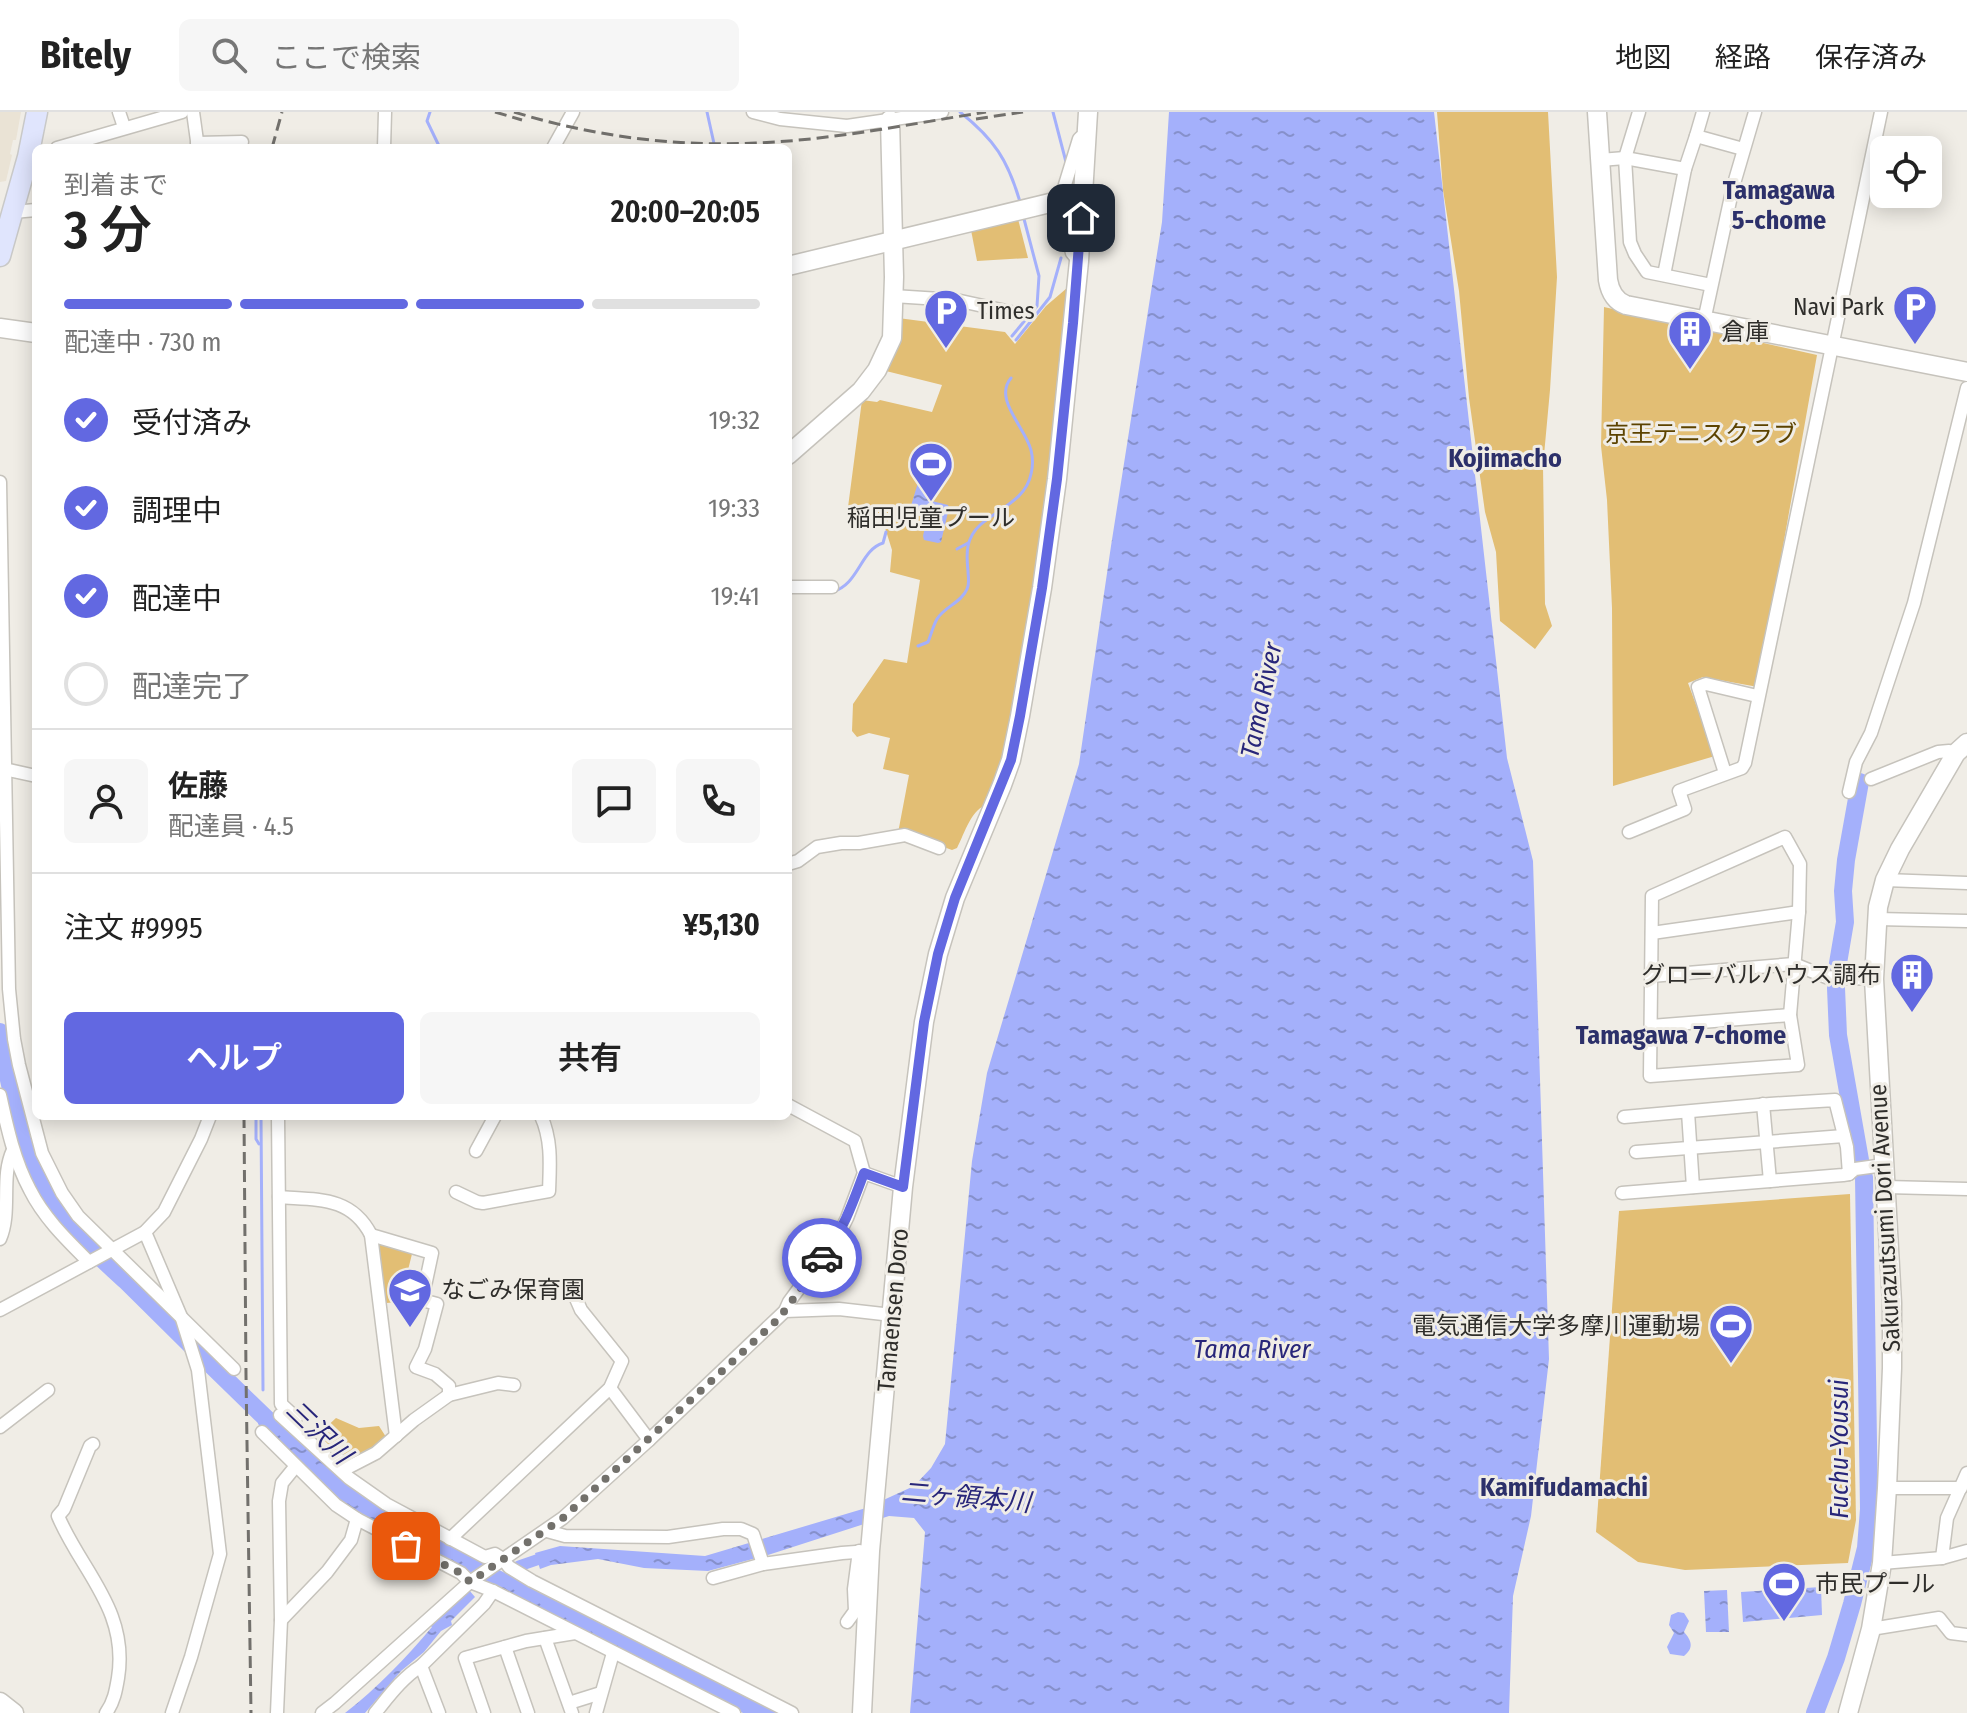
<!DOCTYPE html>
<html lang="ja">
<head>
<meta charset="utf-8">
<style>
  :root { --surface:#fff; --page:#f6f6f6; --text:#222; --muted:#767676; --line:#e0e0e0; --accent:#6268e1 }
  body { margin:0; font-family:"Fira Sans Condensed","Noto Sans JP",sans-serif; background:var(--page); color:var(--text); height:100vh; display:flex; flex-direction:column; font-size:30px; white-space:nowrap }
  * { box-sizing:border-box; margin:0 }
  p { font-size:26px; color:var(--muted) }
  .icon { flex:none; width:44px; height:44px; fill:none; stroke:currentColor; stroke-width:2; stroke-linecap:round; stroke-linejoin:round }
  .map { position:relative; flex:1; overflow:hidden }
  .panel { position:absolute; left:32px; top:32px; width:760px; height:976px; display:flex; flex-direction:column; background:var(--surface); border-radius:12px; box-shadow:0 4px 20px #0003 }
  .panel>* { flex:none }
  .fabs { position:absolute; left:1870px; top:24px; display:grid; gap:16px }
  .fabs a { display:grid; place-items:center; width:72px; height:72px; border-radius:12px; background:var(--surface); box-shadow:0 4px 20px #0003; font-size:40px }
  .pin { position:absolute; display:grid; place-items:center; width:68px; height:68px; color:#fff; margin:-34px; border-radius:16px; box-shadow:0 4px 12px #0006 }
  .courier { position:absolute; display:grid; place-items:center; width:80px; height:80px; margin:-40px; border:6px solid #6268e1; border-radius:50%; background:#fff; color:#222; box-shadow:0 2px 10px #0007 }
  .headline em { font-style:normal; font-weight:600 }
  .headline div { display:flex; flex-direction:column-reverse }
  .headline { display:flex; align-items:center; justify-content:space-between; height:136px; padding:0 32px }
  h1 { font-size:52px; font-weight:600; line-height:60px }
  .bar { display:grid; grid-template-columns:repeat(4,1fr); gap:12px 8px; align-content:center; height:96px; padding:0 32px }
  .bar i { height:10px; border-radius:6px; background:var(--line) }
  .bar .current { background:var(--accent) }
  .bar p { grid-column:span 4 }
  .line { display:flex; align-items:center; gap:20px; padding:0 32px; border-top:2px solid var(--line) }
  .line div { flex:1 }
  .round { display:grid; place-items:center; flex:none; width:84px; height:84px; border-radius:12px; background:var(--page) }
  ol { padding:0 32px; list-style:none }
  li { display:flex; align-items:center; gap:24px; height:88px }
  li p { margin-inline-start:auto }
  li .icon { padding:8px; border-radius:50%; background:var(--accent); color:#fff; stroke-width:4 }
  li:last-child { color:var(--muted) }
  li i { width:44px; height:44px; border:4px solid var(--line); border-radius:50% }
  .action { display:flex; gap:16px; margin-top:auto; padding:16px 32px }
  .action a { flex:1; height:92px; border-radius:12px; background:var(--accent); color:#fff; font-size:32px; font-weight:600; line-height:92px; text-align:center }
  .action a+a { background:var(--page); color:var(--text) }
  header { display:flex; align-items:center; gap:48px; box-sizing:border-box; height:112px; padding:0 40px; background:var(--surface); border-bottom:2px solid var(--line) }
  header strong { font-size:38px }
  nav { display:flex; gap:44px; margin-inline-start:auto; font-size:28px }
  .search { width:560px; height:72px; background:var(--page); display:flex; align-items:center; gap:20px; box-sizing:border-box; padding:0 28px; border-radius:12px; color:var(--muted); font-size:30px }
  .map>svg:first-child { display:block }
</style>
</head>
<body>
<header>
<strong>Bitely</strong>
<div class="search"><svg class="icon" aria-label="search" viewBox="0 0 24 24"><circle cx="10" cy="10" r="6"/><path d="M15 15l6 6"/></svg>ここで検索</div>
<nav><a>地図</a><a>経路</a><a>保存済み</a></nav>
</header>
<div class="map">
<svg width="1967" height="1601" viewBox="0 0 1967 1601">
  <defs>
    <pattern id="water-ripples" width="26" height="14" patternUnits="userSpaceOnUse" patternTransform="scale(2)"><rect width="26" height="14" fill="#a4b0fb"/><path d="M2 4q2-2 4 0t4 0M15 11q2-2 4 0t4 0" fill="none" stroke="#8690cb"/></pattern>
  </defs>
  <rect width="100%" height="100%" fill="#f0ede6"/>
  <path fill="#eae3d5" d="M0,0H21L16,28H13L10,42L12,43L6,69L0,70Z"/>
  <g fill="#e2be74">
    <path d="M1437,0H1548L1557,165L1550,278L1543,354L1545,492L1552,514L1535,537L1500,509L1496,440L1485,400L1469,286L1459,179L1443,78Z"/>
    <path d="M1018,107L1028,146L977,149L971,118Z"/>
    <path d="M1067,176L1039,463L1008,631L989,692C971,696 965,721 957,736L952,738L905,721H898L909,663L883,657L890,626L869,621L857,625L852,619L853,592L884,547L907,551L920,468L890,460L892,438L882,406L847,403L862,288L877,290L880,288L932,300L942,273L882,258L898,206L1005,220L1015,232L1046,194Z"/>
    <path d="M1604,195L1817,243L1758,575L1703,565L1688,571L1715,644L1613,674L1612,496L1607,388L1601,334Z"/>
    <path d="M1850,1082L1856,1408L1848,1451L1685,1458L1638,1450L1596,1420L1619,1099Z"/>
    <path d="M377,1128L413,1138L400,1190L386,1191Z"/>
    <path d="M336,1306L359,1316L379,1314L386,1325C373,1336 361,1345 343,1347L322,1326L321,1320Z"/>
  </g>
  <g fill="url(#water-ripples)">
    <path d="M1169,0H1434L1507,646L1533,749L1549,1247L1531,1404L1513,1484L1509,1601H910L925,1420L914,1406L889,1404L768,1443L708,1459L644,1456L598,1447L551,1453L540,1457L535,1441L560,1434L705,1444L866,1396L914,1374L931,1356L945,1332L972,1049L987,961L1079,652L1111,434L1162,110Z"/>
    <path d="M920,364L935,367L936,370L932,389L948,393L949,396L941,430L938,431L924,428L923,424L927,406L911,401L910,397Z"/>
    <path d="M260,1289L338,1364L362,1384L409,1412L780,1601H743L436,1446L367,1409L338,1389L258,1312Z"/>
    <path d="M1821,1475L1822,1503L1743,1510L1741,1480Z"/>
    <path d="M469,1478L475,1485L451,1509L452,1513L441,1519L424,1540L401,1559L365,1601H345C377,1576 406,1546 432,1515L429,1513Z"/>
    <path d="M1727,1478L1729,1520H1706L1704,1479Z"/>
    <path d="M1678,1500L1684,1501L1689,1509L1684,1520C1692,1529 1694,1536 1684,1544L1670,1542L1667,1535L1674,1521L1669,1513L1671,1503Z"/>
  </g>
  <g fill="none" stroke-linecap="round" stroke-linejoin="round">
    <g stroke="#a4b0fb" stroke-width="3">
      <path d="M430,0L427,9L440,36"/>
      <path d="M707,0L715,36"/>
      <path d="M960,0C994,27 1008,48 1020,90"/>
      <path d="M1053,0L1066,50"/>
      <path d="M1012,224L1037,194L1039,164L1024,107"/>
      <path d="M1016,228L1050,185L1061,146"/>
      <path d="M957,437L968,431"/>
      <path d="M832,480C859,473 860,438 883,431L886,420"/>
      <path d="M918,534L928,530C931,523 933,514 937,507C944,495 962,490 967,477C970,471 968,465 968,459C966,441 966,426 980,413C998,397 1026,388 1031,362C1033,354 1033,346 1031,338C1025,315 993,287 1011,266"/>
      <path d="M256,1004V1027L259,1032"/>
      <path d="M261,1004L263,1278"/>
    </g>
    <path stroke="#a4b0fb" stroke-width="11" d="M519,1454L551,1443"/>
    <g stroke="#a4b0fb" stroke-width="18">
      <path d="M1837,857L1845,810L1843,779L1846,748L1860,670"/>
      <path d="M1836,876L1838,923L1860,1048"/>
      <path d="M0,920C8,968 21,1035 44,1078C63,1114 97,1142 126,1169C175,1218 225,1267 275,1315"/>
      <path d="M1815,1601L1836,1546L1852,1492L1866,1436L1869,1397L1864,1065"/>
    </g>
    <g stroke="#c6c3bc" stroke-width="15">
      <g id="street">
        <path d="M119,0L124,15"/>
        <path d="M193,0L198,36"/>
        <path d="M753,0L780,7L847,14L942,0"/>
        <path d="M1639,0L1625,46L1630,130L1635,142L1647,160L1711,173"/>
        <path d="M1703,0L1696,24L1743,37"/>
        <path d="M197,31L242,30"/>
        <path d="M57,36L182,0"/>
        <path d="M384,36L385,0"/>
        <path d="M553,36L573,0"/>
        <path d="M1600,48L1625,46L1685,57L1664,163"/>
        <path d="M1685,57L1696,24"/>
        <path d="M13,100L36,98"/>
        <path d="M1077,147L1072,141L1065,112L1054,90L1064,76L1079,27L1081,25"/>
        <path d="M893,184L956,188L1020,202"/>
        <path d="M1704,209L1733,75L1755,0"/>
        <path d="M0,370L9,877L14,927L19,953L42,1041L62,1081L78,1104L234,1257"/>
        <path d="M788,475H832"/>
        <path d="M0,656L36,664"/>
        <path d="M1725,661L1698,575L1706,572L1757,584"/>
        <path d="M1871,667L1938,640L1949,639L1956,641"/>
        <path d="M1849,680L1856,650L1871,621L1914,491L1967,276"/>
        <path d="M1629,720L1685,697L1679,679L1742,656L1745,651L1881,0"/>
        <path d="M1785,725L1800,752L1799,800L1790,903L1798,953L1650,964L1652,784Z"/>
        <path d="M788,752L798,749L817,735L841,731H859L905,723L939,736"/>
        <path d="M1885,768L1967,771"/>
        <path d="M1877,807L1967,809"/>
        <path d="M1652,821L1799,800"/>
        <path d="M1651,864L1794,852L1826,865L1874,867"/>
        <path d="M1651,914L1790,903"/>
        <path d="M0,983C7,1015 14,1048 30,1078C44,1106 67,1128 89,1150"/>
        <path d="M1763,992L1770,1069"/>
        <path d="M1688,1000L1693,1075"/>
        <path d="M278,1004L281,1292L296,1306"/>
        <path d="M1624,1005L1770,992L1835,988L1847,1035L1849,1062"/>
        <path d="M476,1039L495,1004"/>
        <path d="M1636,1040L1844,1024"/>
        <path d="M864,1061L903,1075"/>
        <path d="M1886,1075L1967,1077"/>
        <path d="M456,1080L477,1090L483,1091L549,1079C550,1053 552,1028 541,1004"/>
        <path d="M1622,1081L1843,1063L1849,1062L1855,1057L1884,1053"/>
        <path d="M279,1085C317,1088 351,1084 371,1123L396,1324"/>
        <path d="M145,1120L182,1207L198,1258L220,1442L191,1545L172,1601"/>
        <path d="M371,1123L432,1141L422,1188L437,1192L425,1237L416,1255L435,1262L449,1274V1283"/>
        <path d="M0,1127C12,1099 0,1065 13,1038"/>
        <path d="M0,1198L145,1120L164,1100L201,1027L210,1004"/>
        <path d="M785,1199L789,1190L839,1122L847,1106L864,1061L855,1029L788,993"/>
        <path d="M610,1276L649,1328"/>
        <path d="M280,1303L349,1366L386,1392L485,1445L495,1442L503,1447L509,1455L532,1469L792,1601"/>
        <path d="M0,1315L48,1278"/>
        <path d="M262,1320L336,1393L357,1407L461,1461L470,1470L493,1479L734,1601"/>
        <path d="M93,1332L90,1334L64,1397L58,1404C81,1459 129,1498 118,1566C116,1578 114,1590 106,1601"/>
        <path d="M338,1347L347,1356L376,1341L414,1308L449,1283L498,1271L514,1273"/>
        <path d="M1887,1376H1961"/>
        <path d="M547,1419L565,1424L668,1425L723,1417H741L753,1422L763,1452"/>
        <path d="M450,1427L610,1276L622,1249L581,1198L571,1175"/>
        <path d="M1942,1446L1947,1406L1967,1361"/>
        <path d="M1882,1451L1942,1446L1967,1439"/>
        <path d="M713,1466L763,1452L842,1441L870,1439"/>
        <path d="M281,1508L327,1460L351,1428L357,1407"/>
        <path d="M847,1510L855,1499L854,1477L859,1439"/>
        <path d="M1871,1517L1939,1506L1951,1521L1967,1523"/>
        <path d="M545,1526L572,1601"/>
        <path d="M505,1535L528,1601"/>
        <path d="M421,1554L439,1601"/>
        <path d="M569,1591L601,1581"/>
        <path d="M277,1601L281,1508L279,1389L282,1371L295,1355"/>
        <path d="M322,1601L335,1591L470,1470L563,1406L649,1328L785,1199L839,1197L892,1203"/>
        <path d="M375,1601C389,1584 402,1566 421,1554L484,1492L493,1479"/>
        <path d="M484,1601L465,1546L526,1529L575,1521"/>
        <path d="M596,1601L613,1541"/>
      </g>
    </g>
    <g stroke="#c6c3bc" stroke-width="21">
      <g id="secondary">
        <path d="M1597,0L1608,168C1610,180 1615,189 1626,193L1967,260"/>
        <path d="M788,154L1054,90"/>
        <path d="M0,216L36,221"/>
        <path d="M788,343L861,279L877,258L892,226L894,165L890,8"/>
        <path d="M0,1590L14,1601"/>
        <path d="M862,1601L870,1439L903,1075L924,910L938,842L955,786L1002,673L1011,648L1020,604L1042,476L1057,367L1079,149L1088,0"/>
        <path d="M1848,1601L1871,1517L1882,1451L1887,1376L1892,1256V1191L1874,867L1878,795L1885,768L1900,737L1956,641L1967,631"/>
      </g>
    </g>
    <g stroke="#c9c9c8" stroke-width="23">
      <path id="primary" d="M0,144L28,45L37,0"/>
    </g>
    <use href="#street" stroke="#fff" stroke-width="12"/>
    <use href="#secondary" stroke="#fff" stroke-width="18"/>
    <use href="#primary" stroke="#e0e5fd" stroke-width="20"/>
    <g stroke="#72706c" stroke-width="3" stroke-dasharray="12 6" stroke-linecap="butt">
      <path d="M495,0L522,8"/>
      <path d="M514,0C592,24 674,35 756,31C833,28 910,12 986,0"/>
      <path d="M976,7L1023,0"/>
      <path d="M272,36L282,0"/>
      <path d="M244,1004L246,1263L251,1601"/>
    </g>
  </g>
  <g fill="none" stroke-linecap="round" stroke-linejoin="round">
    <path stroke="#73716c" stroke-width="8" stroke-dasharray="0 14.4" d="M406,1434L461,1461L470,1470L563,1406L774,1211C792,1192 806,1167 822,1146"/>
    <path stroke="#6268e1" stroke-width="10" d="M822,1146C844,1116 851,1096 864,1061L903,1075L924,910L938,842L955,786L1011,648L1020,604L1042,476L1057,367L1073,211L1081,106"/>
  </g>
  <defs>
    <g id="parking-pin" transform="scale(2.3)"><path d="M0 17L-7.5 6A9.5 9.5 0 1 1 7.5 6Z" fill="#6268e1" stroke="#f0ede6"/><path d="M-3.5-5.5H1a3.5 3.5 0 0 1 0 7H-1V5.5H-3.5ZM-1-3.4V-.6H.8a1.4 1.4 0 0 0 0-2.8Z" fill="#fff"/></g>
    <g id="building-pin" transform="scale(2.3)"><path d="M0 17L-7.5 6A9.5 9.5 0 1 1 7.5 6Z" fill="#6268e1" stroke="#f0ede6"/><path d="M-4-6H4V6H1V3H-1V6H-4ZM-2.5-4.3h1.7v1.8h-1.7ZM.8-4.3h1.7v1.8H.8ZM-2.5-1h1.7V.8h-1.7ZM.8-1h1.7V.8H.8Z" fill="#fff"/></g>
    <g id="stadium-pin" transform="scale(2.3)"><path d="M0 17L-7.5 6A9.5 9.5 0 1 1 7.5 6Z" fill="#6268e1" stroke="#f0ede6"/><path d="M0-5a6.5 5 0 1 0 0 10a6.5 5 0 1 0 0-10ZM-3.5-1.8h7v3.6h-7Z" fill="#fff"/></g>
    <g id="school-pin" transform="scale(2.3)"><path d="M0 17L-7.5 6A9.5 9.5 0 1 1 7.5 6Z" fill="#6268e1" stroke="#f0ede6"/><path d="M0-5L7-2L0 1L-7-2ZM-4 1L0 2.5L4 1V4Q0 6-4 4Z" fill="#fff"/></g>
  </defs>
  <g fill-rule="evenodd">
    <use href="#parking-pin" x="1915" y="195"/>
    <use href="#parking-pin" x="946" y="199"/>
    <use href="#building-pin" x="1690" y="220"/>
    <use href="#stadium-pin" x="931" y="352"/>
    <use href="#building-pin" x="1912" y="863"/>
    <use href="#school-pin" x="410" y="1178"/>
    <use href="#stadium-pin" x="1731" y="1214"/>
    <use href="#stadium-pin" x="1784" y="1472"/>
  </g>
  <g text-anchor="middle" stroke-width="6" stroke-linejoin="round" paint-order="stroke">
    <g font-size="24" fill="#2f2e2b" stroke="#f0ede6" text-anchor="start">
      <text x="1884" y="203" text-anchor="end">Navi Park</text>
      <text x="977" y="207">Times</text>
      <text x="1721" y="228">倉庫</text>
      <text x="931" y="414" text-anchor="middle">稲田児童プール</text>
      <text x="1881" y="871" text-anchor="end">グローバルハウス調布</text>
      <text x="441" y="1186">なごみ保育園</text>
      <text x="1700" y="1222" text-anchor="end">電気通信大学多摩川運動場</text>
      <text x="1815" y="1480">市民プール</text>
    </g>
    <g font-size="24" fill="#5c4300" stroke="#f0ede6">
      <text x="1701" y="330">京王テニスクラブ</text>
    </g>
    <g font-size="24" fill="#2f2e2b" stroke="#f0ede6">
      <text transform="translate(1885 1106) rotate(-93)" y="8">Sakurazutsumi Dori Avenue</text>
      <text transform="translate(893 1198) rotate(-85)" y="8">Tamaensen Doro</text>
    </g>
    <g font-size="26" font-weight="bold" fill="#2c306a" stroke="#f0ede6">
      <text x="1779" y="87">Tamagawa<tspan x="1779" dy="30">5-chome</tspan></text>
      <text x="1505" y="355">Kojimacho</text>
      <text x="1681" y="932">Tamagawa 7-chome</text>
      <text x="1564" y="1384">Kamifudamachi</text>
    </g>
    <g font-size="26" font-style="italic" fill="#28267a" stroke="#f0ede6">
      <text transform="translate(1261 588) rotate(-78)" y="9">Tama River</text>
      <text x="1252" y="1246">Tama River</text>
      <text transform="translate(319 1320) rotate(44)" y="9">三沢川</text>
      <text transform="translate(1839 1337) rotate(-90)" y="9">Fuchu-Yousui</text>
      <text transform="translate(966 1385) rotate(5)" y="9">二ヶ領本川</text>
    </g>
  </g>
</svg>
<div class="fabs">
<a><svg class="icon" aria-label="locate" viewBox="0 0 24 24"><circle cx="12" cy="12" r="6"/><path d="M12 2v4M12 18v4M2 12h4M18 12h4"/></svg></a>
</div>
<div class="pin" style="left:406px;top:1434px;background:#ea580c"><svg class="icon" aria-label="bag" viewBox="0 0 24 24"><path d="M5 8h14l-1 12H6zM9 8a3 3 0 0 1 6 0"/></svg></div>
<div class="pin" style="left:1081px;top:106px;background:#1f2937"><svg class="icon" aria-label="home" viewBox="0 0 24 24"><path d="M3 11l9-7 9 7M6 9v11h12V9"/></svg></div>
<div class="courier" style="left:822px;top:1146px"><svg class="icon" aria-label="car" viewBox="0 0 24 24"><path d="M5 17H2v-5l4-1 3-4h7l3 4 3 1v5h-3M9 17h6M6 11h13"/><circle cx="7" cy="17" r="2"/><circle cx="17" cy="17" r="2"/></svg></div>
<section class="panel">
<div class="headline"><div><h1>3 分</h1><p>到着まで</p></div><em>20:00–20:05</em></div>
<div class="bar"><i class="current"></i><i class="current"></i><i class="current"></i><i></i><p>配達中 · 730 m</p></div>
<ol>
<li><svg class="icon" aria-label="check" viewBox="0 0 24 24"><path d="M5 12l5 5 9-10"/></svg>受付済み<p>19:32</p></li>
<li><svg class="icon" aria-label="check" viewBox="0 0 24 24"><path d="M5 12l5 5 9-10"/></svg>調理中<p>19:33</p></li>
<li><svg class="icon" aria-label="check" viewBox="0 0 24 24"><path d="M5 12l5 5 9-10"/></svg>配達中<p>19:41</p></li>
<li><i></i>配達完了</li>
</ol>
<div class="line" style="height:144px"><a class="round"><svg class="icon" aria-label="person" viewBox="0 0 24 24"><circle cx="12" cy="8" r="4"/><path d="M4 21q1-7 8-7t8 7"/></svg></a><div><b>佐藤</b><p>配達員 · 4.5</p></div><a class="round"><svg class="icon" aria-label="chat" viewBox="0 0 24 24"><path d="M4 5h16v11H9l-5 4z"/></svg></a><a class="round"><svg class="icon" aria-label="phone" viewBox="0 0 24 24"><path d="M5 4h4l2 5-3 2q2 4 5 5l2-3 5 2v4C11 20 4 13 5 4z"/></svg></a></div>
<div class="line" style="height:104px"><div>注文 #9995</div><b>¥5,130</b></div>
<div class="action"><a>ヘルプ</a><a>共有</a></div>
</section>
</div>
</body>
</html>
